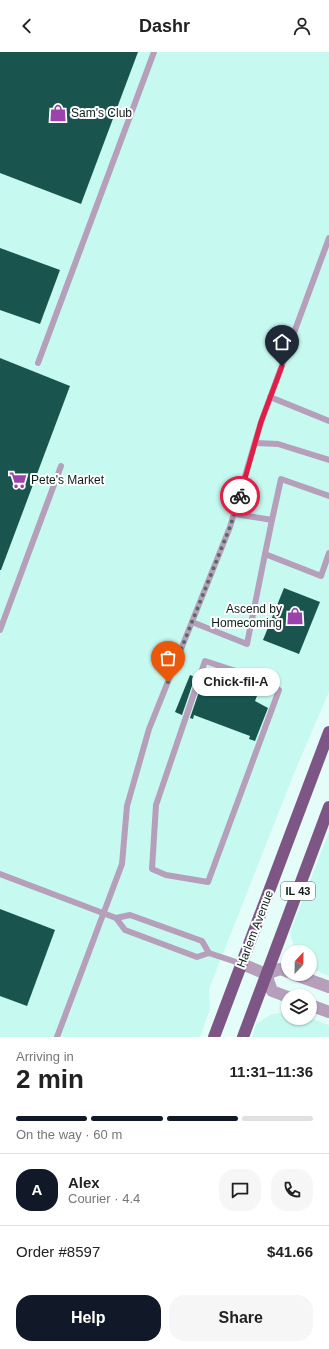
<!DOCTYPE html>
<html lang="en">
<head>
<meta charset="utf-8">
<style>
  :root { --surface:#fff; --page:#f6f6f6; --text:#222; --muted:#767676; --line:#e0e0e0; --accent:#111827 }
  body { margin:0; font-family:Arial,sans-serif; background:var(--page); color:var(--text); height:100vh; display:flex; flex-direction:column; font-size:15px; white-space:nowrap }
  * { box-sizing:border-box; margin:0 }
  p { font-size:13px; color:var(--muted) }
  .icon { flex:none; width:22px; height:22px; fill:none; stroke:currentColor; stroke-width:2; stroke-linecap:round; stroke-linejoin:round }
  .map { position:relative; height:985px; overflow:hidden }
  .side { display:flex; flex-direction:column; background:var(--surface); flex:1 }
  .side>* { flex:none }
  .needle { width:26px; rotate:22deg }
  .tools { position:absolute; left:281px; top:893px; display:grid; gap:8px }
  .tools a { display:grid; place-items:center; width:36px; height:36px; border-radius:50%; background:var(--surface); box-shadow:0 1px 3px #0004; font-size:20px }
  .pin { position:absolute; display:grid; place-items:center; width:34px; height:34px; color:#fff; margin:-41px -17px; border-radius:50% 50% 50% 0; rotate:-45deg; box-shadow:0 0 4px #0007 }
  .pin .icon { rotate:45deg }
  .courier { position:absolute; display:grid; place-items:center; width:40px; height:40px; margin:-20px; border:3px solid #e11d48; border-radius:50%; background:#fff; color:#222; box-shadow:0 1px 5px #0007 }
  .bubble { position:absolute; height:28px; border-radius:14px; background:var(--surface); box-shadow:0 1px 3px #0004; font-size:13px; font-weight:800; line-height:28px; text-align:center }
  .head em { font-style:normal; font-weight:800 }
  .head div { display:flex; flex-direction:column-reverse }
  .head { display:flex; align-items:center; justify-content:space-between; height:68px; padding:0 16px }
  h1 { font-size:26px; font-weight:800; line-height:30px }
  .bar { display:grid; grid-template-columns:repeat(4,1fr); gap:6px 4px; align-content:center; height:48px; padding:0 16px }
  .bar i { height:5px; border-radius:3px; background:var(--line) }
  .bar .selected { background:var(--accent) }
  .bar p { grid-column:span 4 }
  .line { display:flex; align-items:center; gap:10px; padding:0 16px; border-top:1px solid var(--line) }
  .line div { flex:1 }
  .round { display:grid; place-items:center; flex:none; width:42px; height:42px; border-radius:16px; background:var(--page) }
  .primary-button { display:flex; gap:8px; margin-top:auto; padding:8px 16px }
  .primary-button a { flex:1; height:46px; border-radius:16px; background:var(--accent); color:#fff; font-size:16px; font-weight:800; line-height:46px; text-align:center }
  .primary-button a+a { background:var(--page); color:var(--text) }
  header { display:flex; justify-content:space-between; align-items:center; height:52px; padding:0 16px; background:var(--surface); font-size:18px; font-weight:800 }
  .map>svg:first-child { display:block }
</style>
</head>
<body>
<header><svg class="icon" aria-label="back" viewBox="0 0 24 24"><path d="M15 5l-7 7 7 7"/></svg>Dashr<svg class="icon" aria-label="person" viewBox="0 0 24 24"><circle cx="12" cy="8" r="4"/><path d="M4 21q1-7 8-7t8 7"/></svg></header>
<div class="map">
<svg width="329" height="985" viewBox="0 0 329 985">
  <rect width="100%" height="100%" fill="#e5fdf9"/>
  <g fill="#c6f9f0">
    <path d="M0,0H329V640L297,714L209,937L210,957L200,985H0Z"/>
    <path d="M329,780V924L310,916V900H295L290,880Z"/>
    <path d="M288,960V966H310L329,973V985H252L256,972L272,962Z"/>
  </g>
  <g fill="#19554e">
    <path d="M0,0H138L81,152L0,121Z"/>
    <path d="M0,196L60,218L40,272L0,258Z"/>
    <path d="M0,306L70,334L1,518H0Z"/>
    <path d="M284,536L320,550L299,602L263,588Z"/>
    <path d="M190,623L195,625L182,663L175,660Z"/>
    <path d="M214,627L230,633L232,628L259,639L255,649L268,656L255,689L249,687L250,684L194,663L193,667L190,666L203,628L210,631Z"/>
    <path d="M0,857L55,878L27,954L0,944Z"/>
  </g>
  <g fill="none" stroke-linecap="round" stroke-linejoin="round">
    <g stroke="#b69fba" stroke-width="6">
      <path d="M38,311L154,0"/>
      <path d="M270,345L329,369"/>
      <path d="M256,391L278,392L329,408"/>
      <path d="M235,462L272,468L281,427L329,444"/>
      <path d="M265,502L272,468"/>
      <path d="M192,570L247,592L265,502L321,524L329,501"/>
      <path d="M0,578L61,414"/>
      <path d="M205,609L239,620L279,638L208,830L166,823L152,817L156,753Z"/>
      <path d="M0,822L116,866L125,878L197,905L209,901L242,912"/>
      <path d="M116,866L130,863L202,889L209,901"/>
      <path d="M57,985L122,812L127,754L149,677L230,475L261,370L329,186"/>
    </g>
    <g stroke="#b69fba" stroke-width="12">
      <path d="M242,912L266,922L280,917L288,920"/>
      <path d="M266,922L272,939L288,945"/>
      <path d="M293,922L329,935"/>
      <path d="M310,953L329,960"/>
    </g>
    <g stroke="#7e5686" stroke-width="12">
      <path d="M214,985L329,680"/>
      <path d="M243,985L329,755"/>
    </g>
  </g>
  <g fill="none" stroke-linecap="round" stroke-linejoin="round">
    <path stroke="#586b67" stroke-width="4" stroke-dasharray="0 7.2" d="M168,630L230,475L240,444"/>
    <path stroke="#e11d48" stroke-width="5" d="M240,444L261,370L282,314"/>
  </g>
  <defs>
    <g id="shop-bare" transform="scale(1.38)"><path d="M-5-2.5h2.3a2.7 3.5 0 0 1 5.4 0H5L5.5 6h-11ZM-1.5-2.5h3a1.5 2.3 0 0 0-3 0Z" fill="#9b42ad" stroke="#fff" stroke-width="2.5" paint-order="stroke"/></g>
    <g id="supermarket-bare" transform="scale(1.38)"><path d="M-6-5.5h2.5l.6 2H6L4.5 2H-2.5L-4.4-4H-6ZM-1.5 3.2a1.3 1.3 0 1 0 .1 0ZM3 3.2a1.3 1.3 0 1 0 .1 0Z" fill="#9b42ad" stroke="#fff" stroke-width="2.5" paint-order="stroke"/></g>
  </defs>
  <g fill-rule="evenodd">
    <use href="#shop-bare" x="58" y="61"/>
    <use href="#supermarket-bare" x="18" y="428"/>
    <use href="#shop-bare" x="295" y="564"/>
  </g>
  <g text-anchor="middle" stroke-width="4" stroke-linejoin="round" paint-order="stroke">
    <rect fill="#fff" stroke="#55605e" stroke-width="1" x="281" y="830" width="34" height="18" rx="3"/>
    <g font-size="11" font-weight="bold" fill="#0c1c19">
      <text x="298" y="843">IL 43</text>
    </g>
    <g font-size="12" fill="#0c1c19" stroke="#fff" text-anchor="start">
      <text x="71" y="65">Sam's Club</text>
      <text x="31" y="432">Pete's Market</text>
      <text x="282" y="561" text-anchor="end">Ascend by<tspan x="282" dy="14">Homecoming</tspan></text>
    </g>
    <g font-size="12" fill="#0c1c19" stroke="#fff">
      <text transform="translate(255 877) rotate(-69)" y="4">Harlem Avenue</text>
    </g>
  </g>
</svg>
<div class="tools">
<a><svg class="needle" viewBox="-14 -14 28 28"><path d="M0-13l5 13h-10z" fill="#e53935"/><path d="M0 13l5-13h-10z" fill="#767676"/></svg></a>
<a><svg class="icon" aria-label="layers" viewBox="0 0 24 24"><path d="M12 4l9 5-9 5-9-5zM3 14l9 5 9-5"/></svg></a>
</div>
<div class="pin" style="left:168px;top:630px;background:#ea580c"><svg class="icon" aria-label="bag" viewBox="0 0 24 24"><path d="M5 8h14l-1 12H6zM9 8a3 3 0 0 1 6 0"/></svg></div>
<div class="pin" style="left:282px;top:314px;background:#1f2937"><svg class="icon" aria-label="home" viewBox="0 0 24 24"><path d="M3 11l9-7 9 7M6 9v11h12V9"/></svg></div>
<div class="courier" style="left:240px;top:444px"><svg class="icon" aria-label="bike" viewBox="0 0 24 24"><circle cx="6" cy="16" r="4"/><circle cx="18" cy="16" r="4"/><path d="M6 16l4-8h5l3 8M10 8l3 8H6M13 5h3"/></svg></div>
<div class="bubble" style="left:192px;top:616px;width:88px">Chick-fil-A</div>
</div>
<section class="side">
<div class="head"><div><h1>2 min</h1><p>Arriving in</p></div><em>11:31–11:36</em></div>
<div class="bar"><i class="selected"></i><i class="selected"></i><i class="selected"></i><i></i><p>On the way · 60 m</p></div>
<div class="line" style="height:72px"><b class="round" style="background:var(--accent);color:#fff">A</b><div><b>Alex</b><p>Courier · 4.4</p></div><a class="round"><svg class="icon" aria-label="chat" viewBox="0 0 24 24"><path d="M4 5h16v11H9l-5 4z"/></svg></a><a class="round"><svg class="icon" aria-label="phone" viewBox="0 0 24 24"><path d="M5 4h4l2 5-3 2q2 4 5 5l2-3 5 2v4C11 20 4 13 5 4z"/></svg></a></div>
<div class="line" style="height:52px"><div>Order #8597</div><b>$41.66</b></div>
<div class="primary-button"><a>Help</a><a>Share</a></div>
</section>
</body>
</html>
